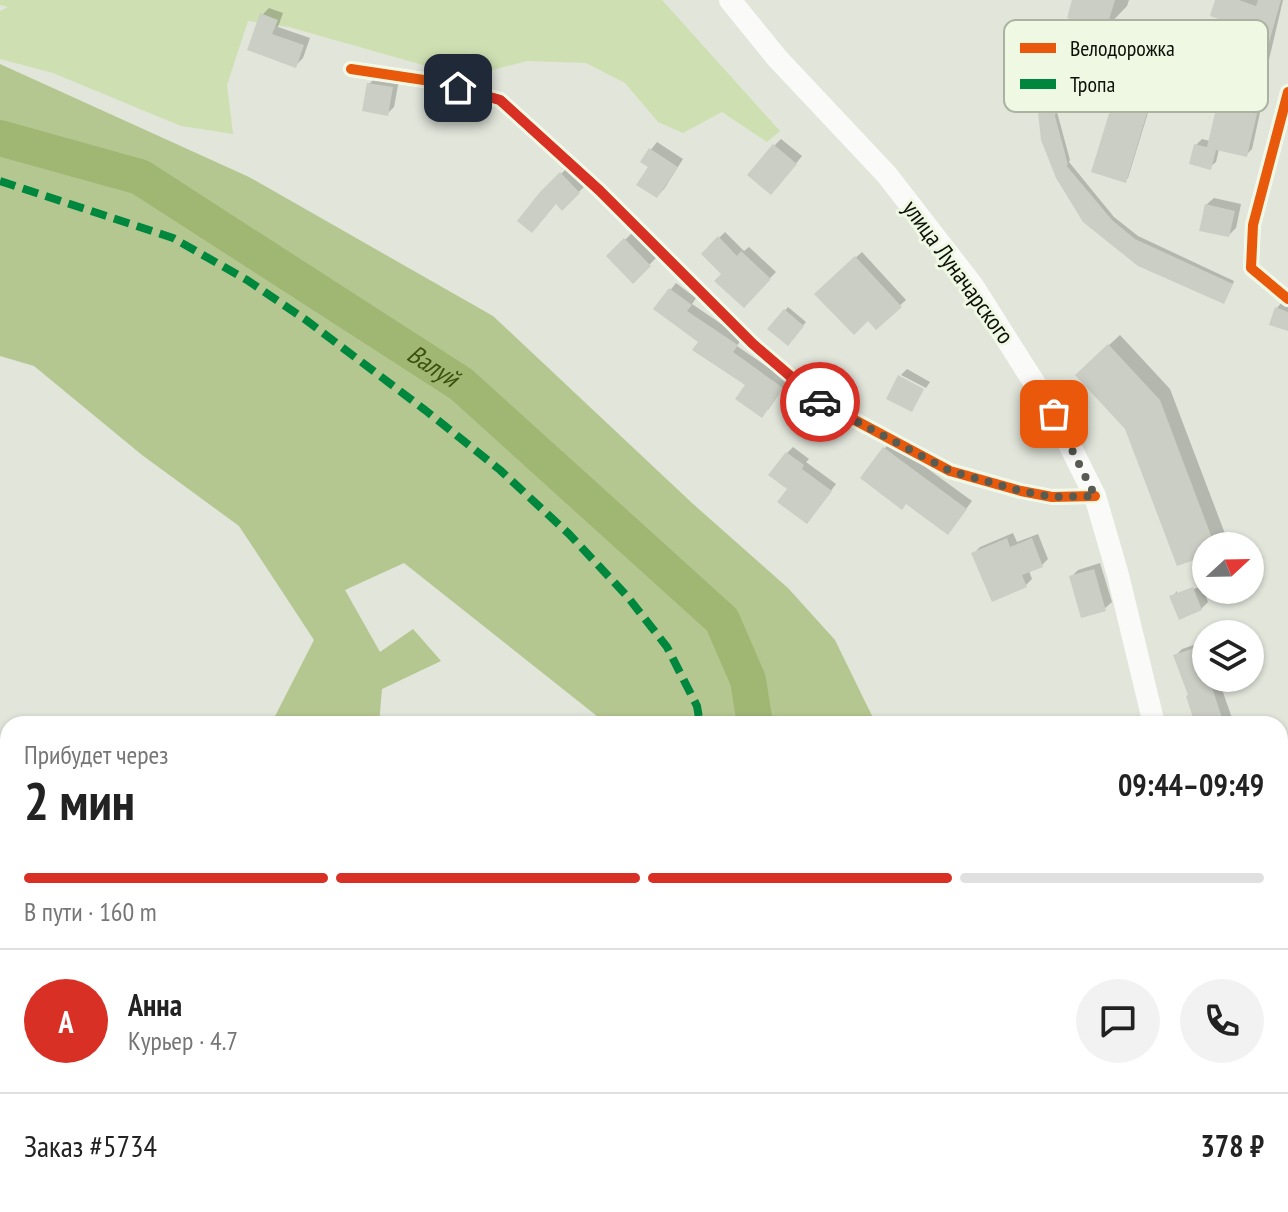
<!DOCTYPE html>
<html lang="ru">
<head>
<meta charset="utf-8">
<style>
  :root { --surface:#fff; --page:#f2f2f2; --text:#222; --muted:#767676; --line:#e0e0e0; --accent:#d93025 }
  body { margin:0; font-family:"PT Sans Narrow",sans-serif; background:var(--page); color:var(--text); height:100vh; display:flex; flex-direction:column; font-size:30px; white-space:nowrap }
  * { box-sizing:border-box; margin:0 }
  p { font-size:26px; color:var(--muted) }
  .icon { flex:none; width:44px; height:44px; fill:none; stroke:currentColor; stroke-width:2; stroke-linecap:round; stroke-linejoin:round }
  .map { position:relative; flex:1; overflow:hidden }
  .sheet { position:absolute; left:0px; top:716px; width:1288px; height:496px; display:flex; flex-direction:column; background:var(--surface); border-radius:24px 24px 0 0; box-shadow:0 2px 6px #0004 }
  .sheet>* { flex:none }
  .needle { width:52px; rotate:68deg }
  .buttons { position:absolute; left:1192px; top:532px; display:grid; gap:16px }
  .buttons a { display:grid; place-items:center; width:72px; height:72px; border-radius:50%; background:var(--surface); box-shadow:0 2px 6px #0004; font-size:40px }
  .pin { position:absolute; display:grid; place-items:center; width:68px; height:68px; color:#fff; margin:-34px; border-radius:16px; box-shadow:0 4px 12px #0006 }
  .courier { position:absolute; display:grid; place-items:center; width:80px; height:80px; margin:-40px; border:6px solid #d93025; border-radius:50%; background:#fff; color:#222; box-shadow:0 2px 10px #0007 }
  .head em { font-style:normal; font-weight:800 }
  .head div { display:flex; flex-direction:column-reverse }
  .head { display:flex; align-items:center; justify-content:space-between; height:136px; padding:0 24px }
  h1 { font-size:52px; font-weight:800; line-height:60px }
  .bar { display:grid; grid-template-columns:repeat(4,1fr); gap:12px 8px; align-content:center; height:96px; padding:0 24px }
  .bar i { height:10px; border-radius:6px; background:var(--line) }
  .bar .selected { background:var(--accent) }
  .bar p { grid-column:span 4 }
  .line { display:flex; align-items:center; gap:20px; padding:0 24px; border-top:2px solid var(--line) }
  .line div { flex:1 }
  .round { display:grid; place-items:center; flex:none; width:84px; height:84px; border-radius:42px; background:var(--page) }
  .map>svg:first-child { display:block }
</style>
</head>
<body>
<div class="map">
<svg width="1288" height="1212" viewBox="0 0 1288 1212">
  <rect width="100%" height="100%" fill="#e1e5da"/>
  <path fill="#cee0b2" d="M0,0H662L780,131L767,142L722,112L683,133L658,122L625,83L586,63L527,61L465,77L289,27L248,21L227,85L233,134L181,126L53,73L0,59V11L8,7L0,5Z"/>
  <g fill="#b4c790">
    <path d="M0,64L249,177L493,316L692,503L788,588L835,640L876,724H607L404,563L345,590L380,652L413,629L441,661L382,689L379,724H271L314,640L239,526L142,455L34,366L0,356Z"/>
    <path d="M0,739H8V855L0,854Z"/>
    <path d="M629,1204H972L971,1212H627Z"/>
  </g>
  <g fill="#0003">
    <path d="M1074,0H1129L1127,6L1106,28Z"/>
    <path d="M1218,0H1283L1260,98L1263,99L1252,149L1246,155L1219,149L1216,162L1210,167L1196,145L1202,139L1210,141L1221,97L1227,91L1242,94L1253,52V29Z"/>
    <path d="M269,8L283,13L278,27L310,38L303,58L296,65L250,49L262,15Z"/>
    <path d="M1052,43L1071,47L1057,112L1070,160L1069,162L1114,217L1138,236L1234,281L1226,299L1139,264L1058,177L1050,46Z"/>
    <path d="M1130,60L1162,67L1128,178L1125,181L1127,63Z"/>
    <path d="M376,77L399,80L394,107L387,114L369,84Z"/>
    <path d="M781,139L802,156L778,186L774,146Z"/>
    <path d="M657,142L683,159L664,189L657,196L651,167L642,161Z"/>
    <path d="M567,168L585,186L562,208L561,174Z"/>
    <path d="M1214,198L1241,204L1236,228L1229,235L1206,205Z"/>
    <path d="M725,232L744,251L749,247L776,272L744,305L723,274L703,254Z"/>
    <path d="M632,233L657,257L633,281L609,256Z"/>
    <path d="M862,252L906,300L876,327L868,318L816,294Z"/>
    <path d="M676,283L696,298L692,304L742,338L737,346L788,381L768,410L748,385L701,341L656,308Z"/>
    <path d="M1282,302L1288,305V329L1277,308Z"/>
    <path d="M788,307L806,322L788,343L770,329Z"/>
    <path d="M1120,335L1170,389L1227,539L1220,546H1206V554L1089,364Z"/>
    <path d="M907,369L930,382L926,388L901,375Z"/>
    <path d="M891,442L972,501L954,525L884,449Z"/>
    <path d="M793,447L809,459L806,462L836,484L812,516L790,488L787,453Z"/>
    <path d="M1013,533L1017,542L1038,534L1048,559L1042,565L1029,571L1032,579L1026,585L973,554L980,547Z"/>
    <path d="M1100,563L1112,602L1104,609L1071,577L1078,570Z"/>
    <path d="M1202,586L1208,602L1201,609L1172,597L1177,591V595Z"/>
    <path d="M1206,641V678H1218L1232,718L1226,724H1197L1190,695L1175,656L1182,649Z"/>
    <path d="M1045,716L1047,724H1023L1026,721Z"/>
    <path d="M1288,910V946L1280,949V913Z"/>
    <path d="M320,1204H351L348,1207L319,1206Z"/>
    <path d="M355,1204H495L494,1212H430V1210Z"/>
    <path d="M532,1204H595V1210L593,1212H532Z"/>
  </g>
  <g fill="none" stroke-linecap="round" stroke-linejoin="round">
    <g stroke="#9fb773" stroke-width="36">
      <path id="s1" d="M0,138L140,177L461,384L722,620L748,680L755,724"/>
      <path d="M760,1212L764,1204"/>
    </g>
  </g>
  <g fill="#cbcec5">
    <path d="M1072,0H1115L1106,30L1067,18Z"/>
    <path d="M1215,0H1239L1256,6L1258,0H1281L1263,64L1255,104L1259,105L1247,157L1216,150L1211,170L1189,164L1194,144L1207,147L1219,96L1238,100L1250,54L1245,53L1251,30L1210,16Z"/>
    <path d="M260,13L278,20L272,34L304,45L296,68L247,50Z"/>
    <path d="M1048,45L1069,49L1055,116L1068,165H1066L1112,220L1135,239L1233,284L1224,304L1138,266L1083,222L1056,178L1041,140L1037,102Z"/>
    <path d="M1125,62L1160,70L1126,183L1091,172Z"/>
    <path d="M367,83L393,87L388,116L362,111Z"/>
    <path d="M773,144L797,164L771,195L747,175Z"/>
    <path d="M649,148L678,167L657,198L636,185L648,167L640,162Z"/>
    <path d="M560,172L580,193L562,211L556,204L532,233L517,221L540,192Z"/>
    <path d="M1205,204L1235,211L1229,237L1199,231Z"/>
    <path d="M718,236L737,256L741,251L771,279L744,308L714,281L721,274L701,254Z"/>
    <path d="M624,238L651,266L633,284L606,256Z"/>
    <path d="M855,256L902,307L876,330L868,321L854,335L814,294Z"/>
    <path d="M669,288L692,305L687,311L738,345L733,352L783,388L762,418L735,399L745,385L692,350L698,342L653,309Z"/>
    <path d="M1275,307L1288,312V331L1269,325Z"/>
    <path d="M784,309L804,326L788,346L767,329Z"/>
    <path d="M1108,344L1160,400L1215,546H1206V556L1177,566L1125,429L1075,375Z"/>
    <path d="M898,375L924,389L912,412L886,399Z"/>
    <path d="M883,447L967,509L948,535L906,504L902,510L860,478Z"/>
    <path d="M786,452L804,465L802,469L832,491L807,524L777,502L787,489L768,475Z"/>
    <path d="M1007,538L1010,547L1032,538L1043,567L1022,575L1027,587L992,602L971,553Z"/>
    <path d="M1094,569L1106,611L1081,618L1069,576Z"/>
    <path d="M1193,587L1202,610L1179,620L1169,596Z"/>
    <path d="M1201,646L1206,660V678H1209L1224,724H1195L1186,696L1188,695L1173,655Z"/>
  </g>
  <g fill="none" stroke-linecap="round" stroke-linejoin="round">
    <g stroke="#fafbf9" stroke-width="16">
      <path d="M351,69L437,82L500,100L599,190L753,344L821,402L950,471L1021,491L1052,497L1095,496"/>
      <path d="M1288,92L1253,225L1251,268L1288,299"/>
      <path d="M126,1212L127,1204"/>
    </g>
    <g stroke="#fafbf9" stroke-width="22">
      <path d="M730,0L777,58L887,175L973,286L1054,414L1095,496L1118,575L1154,724"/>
      <path d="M0,1210L35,1212"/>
      <path d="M1251,1212L1253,1204"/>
    </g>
    <g stroke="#00873e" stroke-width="8" stroke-dasharray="16 8" stroke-linecap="butt">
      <path d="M0,181L173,238L247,280L306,320L425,410L500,470L569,534L627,596L667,647L697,706L700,724"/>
      <path d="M1280,1147L1288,1145"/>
    </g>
    <g stroke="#eff8e2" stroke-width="15">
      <g id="cycleway">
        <path d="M351,69L437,82L500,100L599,190L753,344L821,402L950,471L1021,491L1052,497L1095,496"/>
        <path d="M1288,92L1253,225L1251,268L1288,299"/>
      </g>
    </g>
    <use href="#cycleway" stroke="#e8590c" stroke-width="10"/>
  </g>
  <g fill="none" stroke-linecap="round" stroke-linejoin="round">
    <path stroke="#575b52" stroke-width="8" stroke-dasharray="0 14.4" d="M820,402L950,471L1021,491L1052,497L1095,496L1054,414"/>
    <path stroke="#d93025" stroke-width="10" d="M458,88L500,100L599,190L753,344L820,402"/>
  </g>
  <g text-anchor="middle" stroke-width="6" stroke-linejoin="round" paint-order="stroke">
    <g font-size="24" fill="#0d1009" stroke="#eff8e2">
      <text transform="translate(958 272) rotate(54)" y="8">улица Луначарского</text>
    </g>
    <g font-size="26" font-style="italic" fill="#3c510e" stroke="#eff8e2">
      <text dy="9" stroke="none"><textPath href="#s1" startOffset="494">Валуй</textPath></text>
    </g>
  </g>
  <rect x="1004" y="20" width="264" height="92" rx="12" fill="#eff8e2" stroke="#abb2a1" stroke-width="2"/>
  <rect x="1020" y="43" width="36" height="10" fill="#e8590c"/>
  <rect x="1020" y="79" width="36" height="10" fill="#00873e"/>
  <g font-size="22" fill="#0d1009">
    <text x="1070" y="56">Велодорожка</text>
    <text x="1070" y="92">Тропа</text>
  </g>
</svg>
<div class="buttons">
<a><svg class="needle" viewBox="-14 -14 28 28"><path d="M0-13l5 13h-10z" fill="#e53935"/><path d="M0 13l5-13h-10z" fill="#767676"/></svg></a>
<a><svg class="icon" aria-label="layers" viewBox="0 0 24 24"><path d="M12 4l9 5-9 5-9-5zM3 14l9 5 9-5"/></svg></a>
</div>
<div class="pin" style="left:1054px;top:414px;background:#ea580c"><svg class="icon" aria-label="bag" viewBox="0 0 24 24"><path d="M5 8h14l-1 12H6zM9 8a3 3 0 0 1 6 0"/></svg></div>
<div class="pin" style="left:458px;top:88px;background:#1f2937"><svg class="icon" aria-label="home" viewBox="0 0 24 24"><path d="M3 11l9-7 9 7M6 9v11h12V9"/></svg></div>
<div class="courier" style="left:820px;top:402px"><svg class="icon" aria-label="car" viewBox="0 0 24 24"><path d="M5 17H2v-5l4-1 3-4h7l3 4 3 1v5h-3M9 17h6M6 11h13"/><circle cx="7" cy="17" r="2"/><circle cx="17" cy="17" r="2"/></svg></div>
<section class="sheet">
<div class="head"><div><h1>2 мин</h1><p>Прибудет через</p></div><em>09:44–09:49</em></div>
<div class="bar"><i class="selected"></i><i class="selected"></i><i class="selected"></i><i></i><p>В пути · 160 m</p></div>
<div class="line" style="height:144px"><b class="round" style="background:var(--accent);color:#fff">А</b><div><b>Анна</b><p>Курьер · 4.7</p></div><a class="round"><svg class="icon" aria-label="chat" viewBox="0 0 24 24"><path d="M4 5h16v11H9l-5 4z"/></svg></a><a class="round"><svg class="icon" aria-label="phone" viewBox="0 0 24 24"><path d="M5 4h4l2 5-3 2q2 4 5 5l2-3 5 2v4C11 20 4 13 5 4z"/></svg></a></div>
<div class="line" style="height:104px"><div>Заказ #5734</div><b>378 ₽</b></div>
</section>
</div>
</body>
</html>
